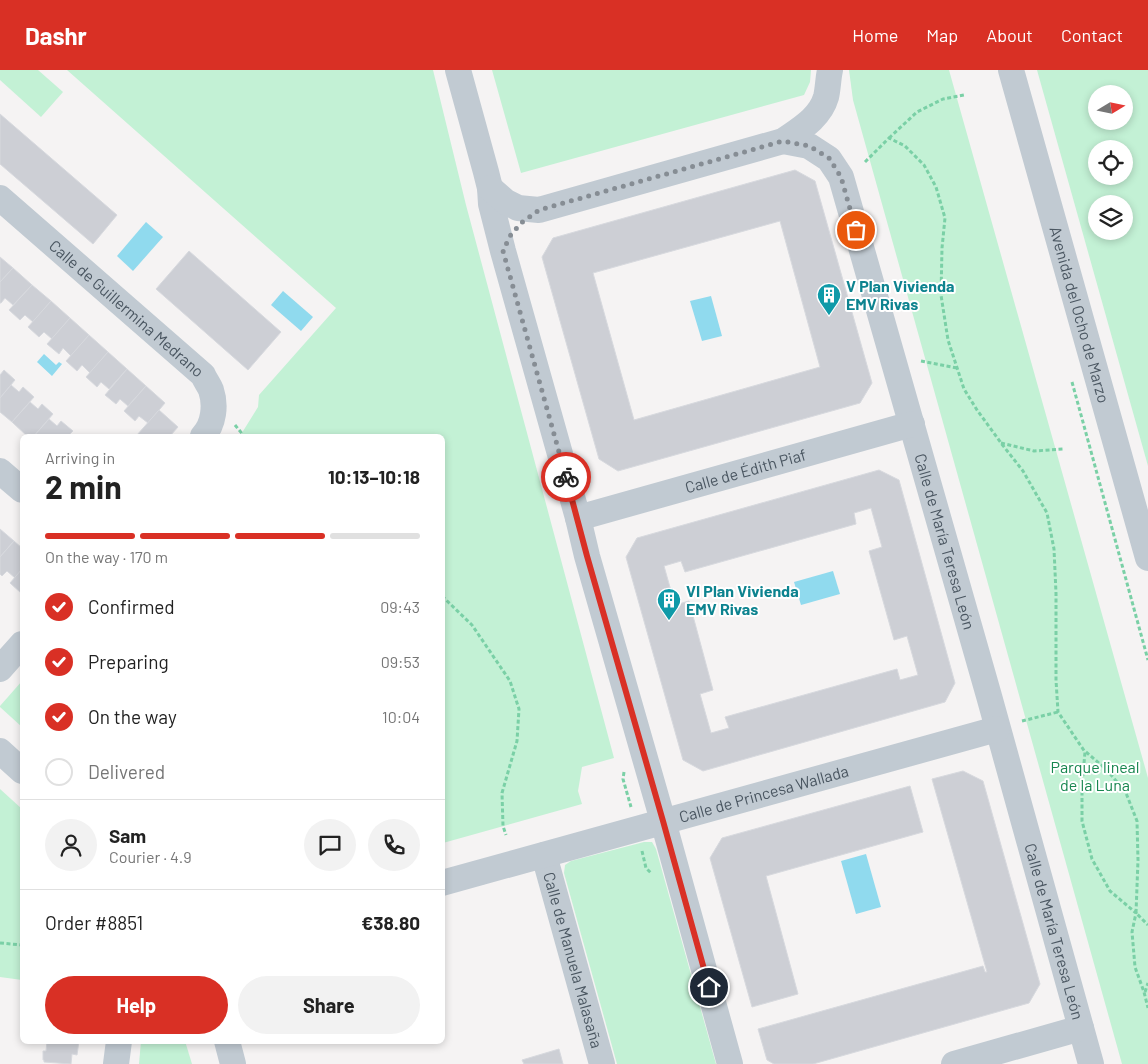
<!DOCTYPE html>
<html lang="en">
<head>
<meta charset="utf-8">
<style>
  :root { --surface:#fff; --page:#f2f2f2; --text:#222; --muted:#767676; --line:#e0e0e0; --accent:#d93025 }
  body { margin:0; font-family:Barlow,sans-serif; background:var(--page); color:var(--text); height:100vh; display:flex; flex-direction:column; font-size:19px; white-space:nowrap }
  * { box-sizing:border-box; margin:0 }
  p { font-size:16px; color:var(--muted) }
  .icon { flex:none; width:28px; height:28px; fill:none; stroke:currentColor; stroke-width:2; stroke-linecap:round; stroke-linejoin:round }
  .map { position:relative; flex:1; overflow:hidden }
  .drawer { position:absolute; left:20px; top:364px; width:425px; height:610px; display:flex; flex-direction:column; background:var(--surface); border-radius:8px; box-shadow:0 2px 8px #0003 }
  .drawer>* { flex:none }
  .needle { width:32px; rotate:80deg }
  .fabs { position:absolute; left:1088px; top:15px; display:grid; gap:10px }
  .fabs a { display:grid; place-items:center; width:45px; height:45px; border-radius:50%; background:var(--surface); box-shadow:0 2px 8px #0003; font-size:25px }
  .pin { position:absolute; display:grid; place-items:center; width:42px; height:42px; color:#fff; margin:-21px; border:2px solid #fff; border-radius:50%; box-shadow:0 1px 5px #0007 }
  .courier { position:absolute; display:grid; place-items:center; width:50px; height:50px; margin:-25px; border:4px solid #d93025; border-radius:50%; background:#fff; color:#222; box-shadow:0 1px 6px #0007 }
  .summary em { font-style:normal; font-weight:700 }
  .summary div { display:flex; flex-direction:column-reverse }
  .summary { display:flex; align-items:center; justify-content:space-between; height:85px; padding:0 25px }
  h1 { font-size:32px; font-weight:700; line-height:38px }
  .bar { display:grid; grid-template-columns:repeat(4,1fr); gap:8px 5px; align-content:center; height:60px; padding:0 25px }
  .bar i { height:6px; border-radius:4px; background:var(--line) }
  .bar .current { background:var(--accent) }
  .bar p { grid-column:span 4 }
  .line { display:flex; align-items:center; gap:12px; padding:0 25px; border-top:1px solid var(--line) }
  .line div { flex:1 }
  .round { display:grid; place-items:center; flex:none; width:52px; height:52px; border-radius:26px; background:var(--page) }
  ol { padding:0 25px; list-style:none }
  li { display:flex; align-items:center; gap:15px; height:55px }
  li p { margin-inline-start:auto }
  li .icon { padding:5px; border-radius:50%; background:var(--accent); color:#fff; stroke-width:4 }
  li:last-child { color:var(--muted) }
  li i { width:28px; height:28px; border:2px solid var(--line); border-radius:50% }
  .button { display:flex; gap:10px; margin-top:auto; padding:10px 25px }
  .button a { flex:1; height:58px; border-radius:30px; background:var(--accent); color:#fff; font-size:20px; font-weight:700; line-height:58px; text-align:center }
  .button a+a { background:var(--page); color:var(--text) }
  header { display:flex; align-items:center; gap:30px; box-sizing:border-box; height:70px; padding:0 25px; background:var(--accent); color:#fff }
  header strong { font-size:24px }
  nav { display:flex; gap:28px; margin-inline-start:auto; font-size:18px }
  .map>svg:first-child { display:block }
</style>
</head>
<body>
<header>
<strong>Dashr</strong>
<nav><a>Home</a><a>Map</a><a>About</a><a>Contact</a></nav>
</header>
<div class="map">
<svg width="1148" height="994" viewBox="0 0 1148 994">
  <rect width="100%" height="100%" fill="#f5f3f3"/>
  <g fill="#c3f1d5" fill-rule="evenodd">
    <path d="M0,0H38L63,22L41,47L0,10Z"/>
    <path d="M67,0H433L466,135L614,688L582,697L578,721L582,734L443,773L442,366H240L258,337L259,325L336,238Z"/>
    <path d="M492,0H811L810,12L804,25L521,103Z"/>
    <path d="M849,0H949L1148,708V994H1122L853,30Z"/>
    <path d="M1037,0H1148V396ZM1096,24H1124V51H1096ZM1096,79H1124V106H1096ZM1096,134H1124V161H1096Z"/>
    <path d="M22,611V657L0,637V636Z"/>
    <path d="M0,719L22,739V910L0,907Z"/>
    <path d="M644,772H652L656,779L716,994H617L564,803L565,795L571,791Z"/>
    <path d="M141,971H185L192,994H139Z"/>
  </g>
  <g fill="#90daee">
    <path d="M146,152L163,167L133,201L117,186Z"/>
    <path d="M283,221L313,247L301,261L271,235Z"/>
    <path d="M711,226L722,266L702,271L690,231Z"/>
    <path d="M44,284L56,295L59,292L62,294L52,306L37,292Z"/>
    <path d="M833,501L840,524L801,535L794,512Z"/>
    <path d="M866,784L881,837L856,844L841,791Z"/>
  </g>
  <g fill="#cdcfd5" stroke="#d7d9de" fill-rule="evenodd">
    <path d="M0,44L117,145L93,174L0,94Z"/>
    <path d="M795,100L815,111L872,313L860,333L618,401L599,389L542,187L553,168ZM780,151L820,297L634,350L593,203Z"/>
    <path d="M189,181L281,262L248,300L156,219Z"/>
    <path d="M0,187L13,198L0,212Z"/>
    <path d="M13,198L32,215L13,235L5,228L1,233H0V212Z"/>
    <path d="M32,215L51,231L33,252L25,245L20,250L9,240Z"/>
    <path d="M51,231L70,248L52,269L44,262L39,267L28,257Z"/>
    <path d="M70,248L89,265L71,286L63,278L59,284L47,274Z"/>
    <path d="M89,265L108,282L90,303L82,295L77,301L66,291Z"/>
    <path d="M108,282L127,299L109,319L101,312L97,317L86,307Z"/>
    <path d="M127,299L146,316L128,336L120,329L116,334L105,325Z"/>
    <path d="M4,300L15,310L0,328V305Z"/>
    <path d="M11,315L19,322L23,317L34,327L12,352L0,342V328Z"/>
    <path d="M146,316L165,333L148,353L139,346L135,351L124,341Z"/>
    <path d="M30,332L38,339L42,334L53,344L34,366H27L12,352Z"/>
    <path d="M159,340L178,357L170,366H139L137,365Z"/>
    <path d="M49,349L57,356L61,351L73,361L68,366H34Z"/>
    <path d="M879,400L899,410L955,613L945,632L703,701L683,690L626,487L637,468ZM871,438L882,477L869,481L894,570L907,566L918,605L900,610L897,599L725,647L729,658L711,663L700,624L713,620L689,531L675,535L664,496L681,491L685,502L856,454L854,443Z"/>
    <path d="M0,459L14,471L0,487Z"/>
    <path d="M14,471L22,478V499L15,508L7,501L2,506L0,504V487Z"/>
    <path d="M22,499V521L21,523L10,513Z"/>
    <path d="M963,701L983,711L1040,914L1029,933L813,994H774L767,990L758,959L983,896L985,902H987L932,709Z"/>
    <path d="M910,716L923,762L766,806L798,924L752,937L710,788L722,768Z"/>
    <path d="M47,971H79L77,985L72,984L71,994L44,992V990H43V981H46Z"/>
    <path d="M559,979L563,994H524L522,990Z"/>
  </g>
  <g fill="none" stroke-linecap="round" stroke-linejoin="round">
    <g stroke="#7ad0a6" stroke-width="3" stroke-dasharray="4 2.5" stroke-linecap="butt">
      <path d="M889,68L917,42L943,29L964,25"/>
      <path d="M865,92L889,68L905,76L924,95L936,117L945,148L942,178L941,225L948,270L964,319L977,340L1001,373L1023,401L1047,443L1054,479L1056,523V610L1058,642L1085,682L1082,716V751L1092,789L1110,821L1136,843L1132,862L1135,897L1144,922L1148,938"/>
      <path d="M921,291L957,298"/>
      <path d="M1072,312L1148,590"/>
      <path d="M235,355L244,366"/>
      <path d="M1001,373L1034,381L1063,379"/>
      <path d="M442,526L472,555L510,611L519,639L517,671L502,723L503,756L506,765"/>
      <path d="M1022,651L1058,642"/>
      <path d="M1086,682L1107,700L1126,723L1137,751L1138,790L1136,843L1148,855"/>
      <path d="M624,702L623,709L631,737"/>
      <path d="M642,781L646,798L652,804"/>
      <path d="M0,873L22,875"/>
      <path d="M1145,922L1148,913"/>
    </g>
    <g stroke="#c1cad2" stroke-width="26">
      <path d="M458,0L486,102L490,118L491,134L503,181L578,448L587,486L663,751L730,994"/>
      <path id="s1" d="M1011,0L1148,488"/>
      <path id="s2" d="M783,71L809,76L829,89L841,107L989,626L1091,994"/>
      <path d="M490,118L506,132L518,138L539,140L783,71C800,59 820,48 826,27C828,19 828,9 830,0"/>
      <path id="s3" d="M0,128L203,305C205,310 209,315 211,320C216,335 214,354 203,366"/>
      <path d="M0,401L22,420"/>
      <path id="s4" d="M578,448L912,354"/>
      <path d="M0,599L22,574"/>
      <path d="M0,681L22,701"/>
      <path id="s5" d="M544,785L602,994"/>
      <path id="s6" d="M442,813L997,659"/>
      <path d="M227,971L233,994"/>
      <path d="M116,994L119,971"/>
      <path d="M954,994L1081,958"/>
    </g>
  </g>
  <g fill="none" stroke-linecap="round" stroke-linejoin="round">
    <path stroke="#868d94" stroke-width="5" stroke-dasharray="0 9" d="M566,407L503,181L510,166L521,153L539,140L783,71L809,76L829,88L841,107L856,160"/>
    <path stroke="#d93025" stroke-width="6" d="M566,407L587,486L663,751L709,917"/>
  </g>
  <defs>
    <g id="building-pin" transform="scale(1.25)"><path d="M0 17L-7.5 6A9.5 9.5 0 1 1 7.5 6Z" fill="#0f9aa8" stroke="#fff"/><path d="M-4-6H4V6H1V3H-1V6H-4ZM-2.5-4.3h1.7v1.8h-1.7ZM.8-4.3h1.7v1.8H.8ZM-2.5-1h1.7V.8h-1.7ZM.8-1h1.7V.8H.8Z" fill="#fff"/></g>
  </defs>
  <g fill-rule="evenodd">
    <use href="#building-pin" x="829" y="225"/>
    <use href="#building-pin" x="669" y="530"/>
  </g>
  <g text-anchor="middle" stroke-width="4" stroke-linejoin="round" paint-order="stroke">
    <g font-size="16" font-weight="bold" fill="#0d838f" stroke="#fff" text-anchor="start">
      <text x="846" y="222">V Plan Vivienda<tspan x="846" dy="18">EMV Rivas</tspan></text>
      <text x="686" y="527">VI Plan Vivienda<tspan x="686" dy="18">EMV Rivas</tspan></text>
    </g>
    <g font-size="16" fill="#4a5661" stroke="#fff">
      <text dy="6" stroke="none"><textPath href="#s3" startOffset="168">Calle de Guillermina Medrano</textPath></text>
      <text dy="6" stroke="none"><textPath href="#s1" startOffset="254">Avenida del Ocho de Marzo</textPath></text>
      <text dy="6" stroke="none"><textPath href="#s4" startOffset="174">Calle de Édith Piaf</textPath></text>
      <text dy="6" stroke="none"><textPath href="#s2" startOffset="451">Calle de María Teresa León</textPath></text>
      <text dy="6" stroke="none"><textPath href="#s6" startOffset="334">Calle de Princesa Wallada</textPath></text>
      <text dy="6" stroke="none"><textPath href="#s2" startOffset="856">Calle de María Teresa León</textPath></text>
      <text dy="6" stroke="none"><textPath href="#s5" startOffset="109">Calle de Manuela Malasaña</textPath></text>
    </g>
    <g font-size="16" fill="#17864f" stroke="#fff">
      <text x="1095" y="703">Parque lineal<tspan x="1095" dy="18">de la Luna</tspan></text>
    </g>
  </g>
</svg>
<div class="fabs">
<a><svg class="needle" viewBox="-14 -14 28 28"><path d="M0-13l5 13h-10z" fill="#e53935"/><path d="M0 13l5-13h-10z" fill="#767676"/></svg></a>
<a><svg class="icon" aria-label="locate" viewBox="0 0 24 24"><circle cx="12" cy="12" r="6"/><path d="M12 2v4M12 18v4M2 12h4M18 12h4"/></svg></a>
<a><svg class="icon" aria-label="layers" viewBox="0 0 24 24"><path d="M12 4l9 5-9 5-9-5zM3 14l9 5 9-5"/></svg></a>
</div>
<div class="pin" style="left:856px;top:160px;background:#ea580c"><svg class="icon" aria-label="bag" viewBox="0 0 24 24"><path d="M5 8h14l-1 12H6zM9 8a3 3 0 0 1 6 0"/></svg></div>
<div class="pin" style="left:709px;top:917px;background:#1f2937"><svg class="icon" aria-label="home" viewBox="0 0 24 24"><path d="M3 11l9-7 9 7M6 9v11h12V9"/></svg></div>
<div class="courier" style="left:566px;top:407px"><svg class="icon" aria-label="bike" viewBox="0 0 24 24"><circle cx="6" cy="16" r="4"/><circle cx="18" cy="16" r="4"/><path d="M6 16l4-8h5l3 8M10 8l3 8H6M13 5h3"/></svg></div>
<section class="drawer">
<div class="summary"><div><h1>2 min</h1><p>Arriving in</p></div><em>10:13–10:18</em></div>
<div class="bar"><i class="current"></i><i class="current"></i><i class="current"></i><i></i><p>On the way · 170 m</p></div>
<ol>
<li><svg class="icon" aria-label="check" viewBox="0 0 24 24"><path d="M5 12l5 5 9-10"/></svg>Confirmed<p>09:43</p></li>
<li><svg class="icon" aria-label="check" viewBox="0 0 24 24"><path d="M5 12l5 5 9-10"/></svg>Preparing<p>09:53</p></li>
<li><svg class="icon" aria-label="check" viewBox="0 0 24 24"><path d="M5 12l5 5 9-10"/></svg>On the way<p>10:04</p></li>
<li><i></i>Delivered</li>
</ol>
<div class="line" style="height:90px"><a class="round"><svg class="icon" aria-label="person" viewBox="0 0 24 24"><circle cx="12" cy="8" r="4"/><path d="M4 21q1-7 8-7t8 7"/></svg></a><div><b>Sam</b><p>Courier · 4.9</p></div><a class="round"><svg class="icon" aria-label="chat" viewBox="0 0 24 24"><path d="M4 5h16v11H9l-5 4z"/></svg></a><a class="round"><svg class="icon" aria-label="phone" viewBox="0 0 24 24"><path d="M5 4h4l2 5-3 2q2 4 5 5l2-3 5 2v4C11 20 4 13 5 4z"/></svg></a></div>
<div class="line" style="height:65px"><div>Order #8851</div><b>€38.80</b></div>
<div class="button"><a>Help</a><a>Share</a></div>
</section>
</div>
</body>
</html>
